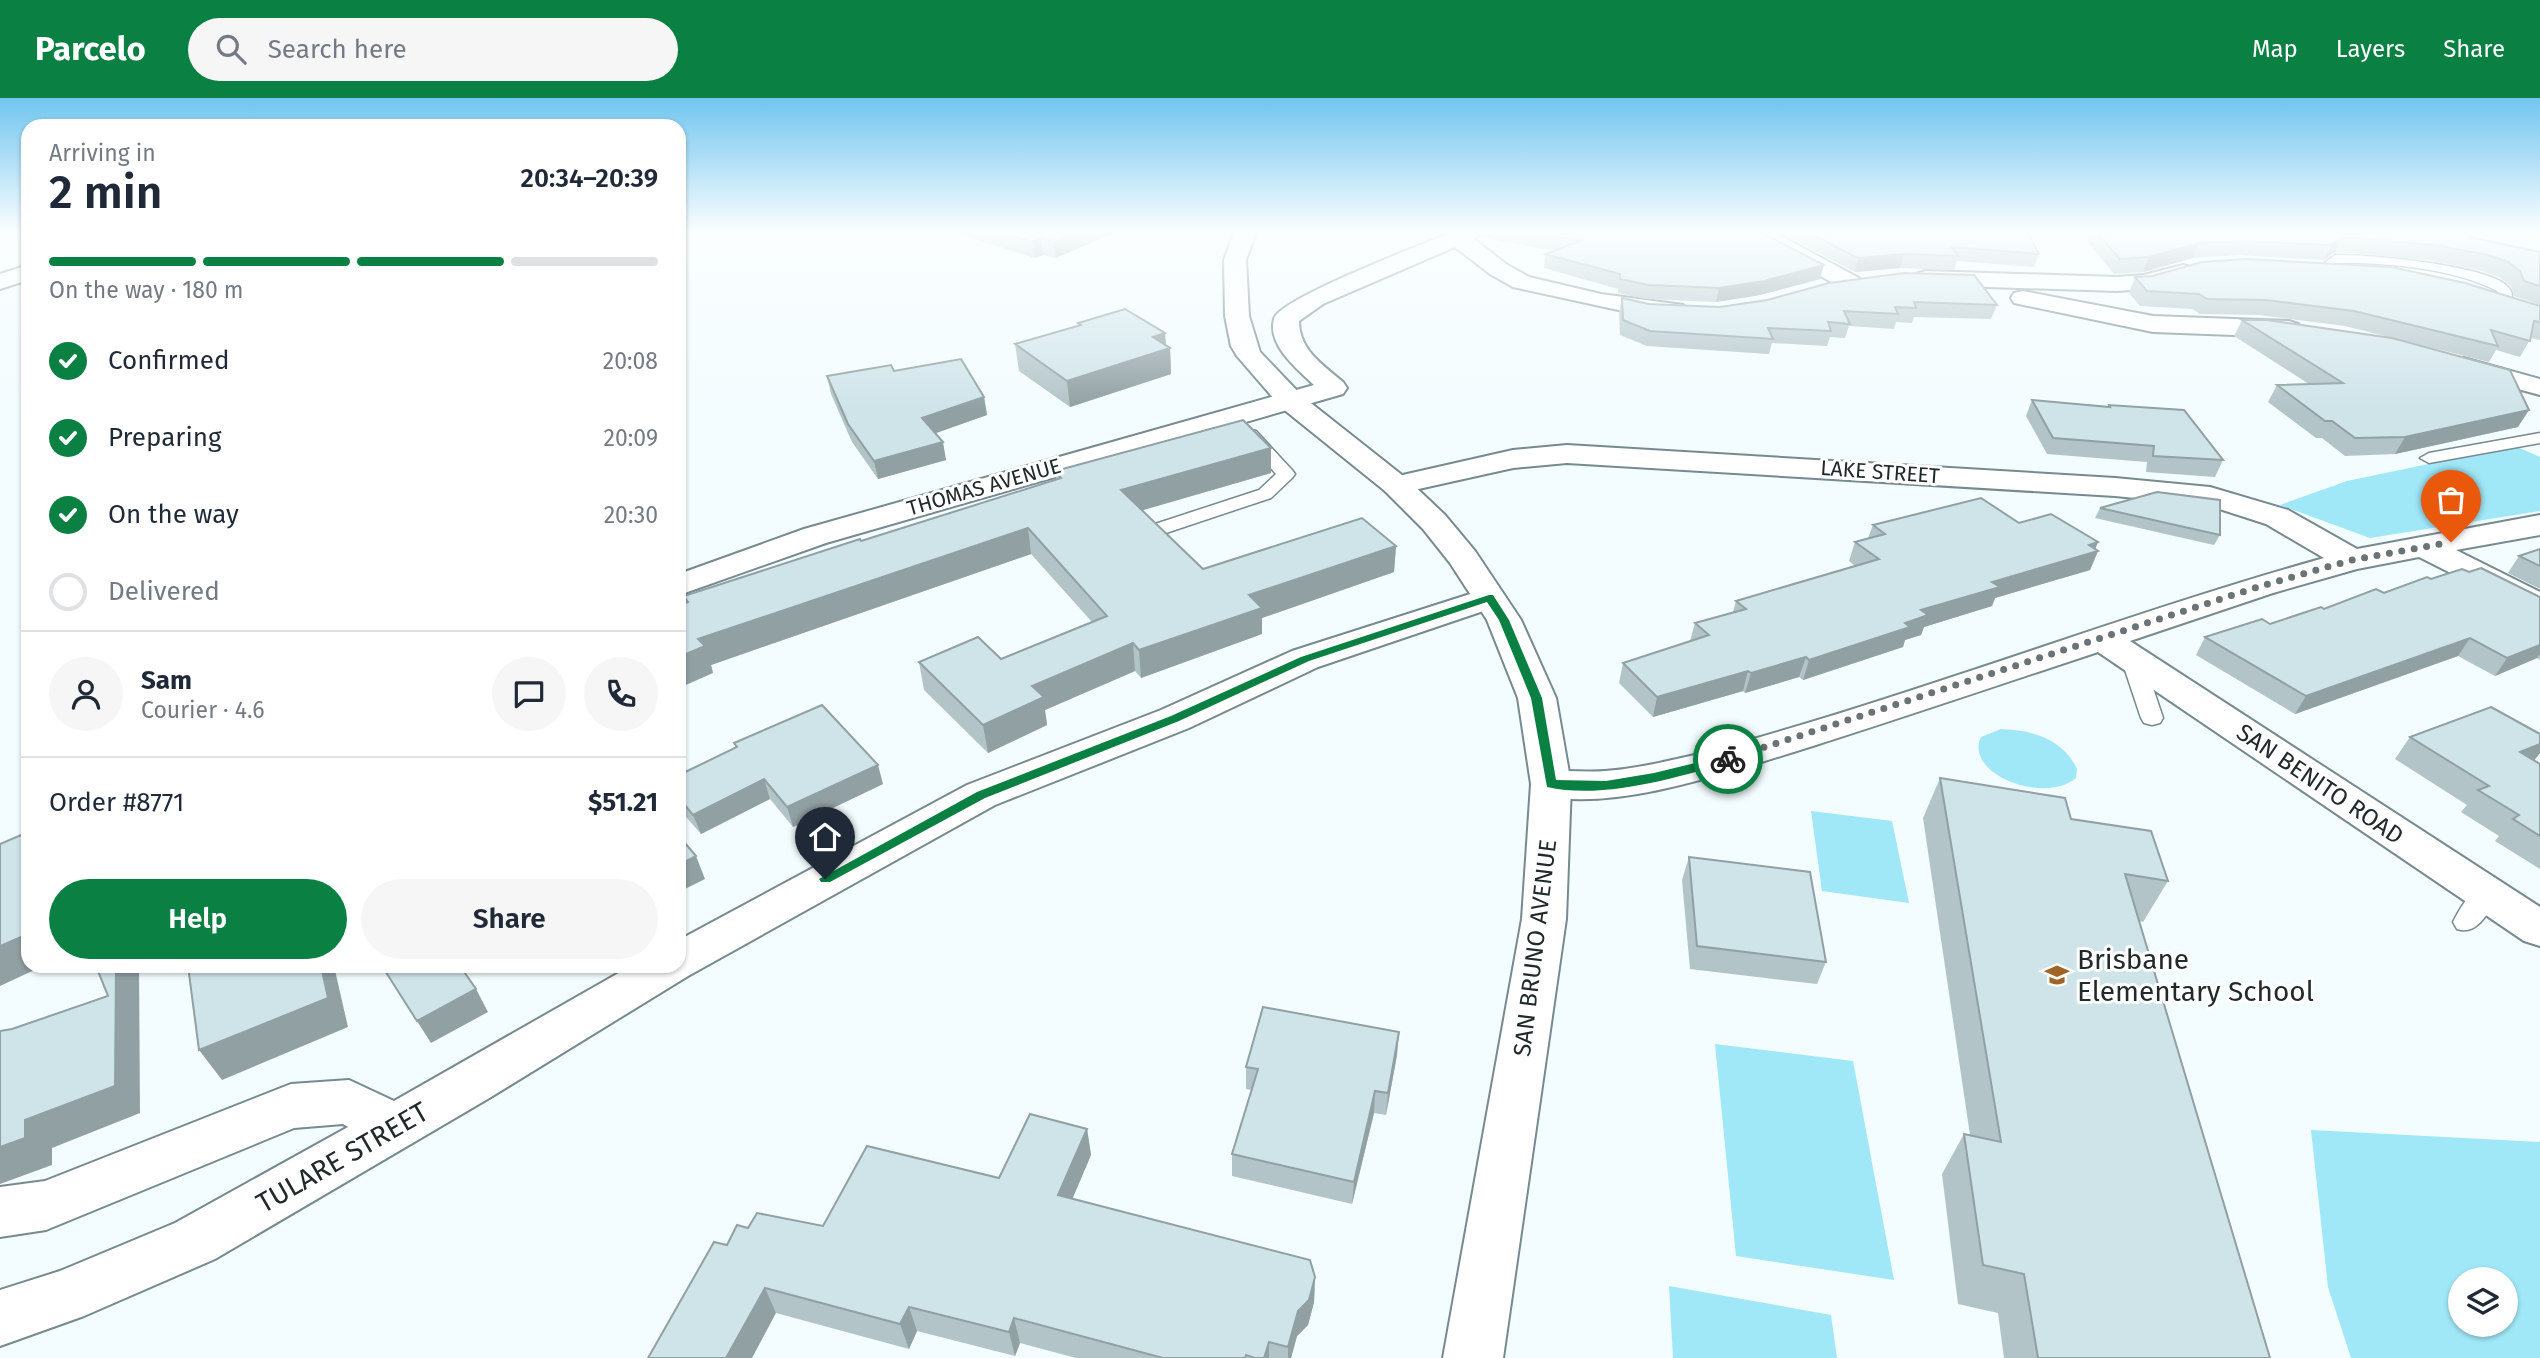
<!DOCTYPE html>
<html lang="en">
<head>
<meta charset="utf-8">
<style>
  :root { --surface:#fff; --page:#f6f6f7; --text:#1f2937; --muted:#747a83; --line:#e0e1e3; --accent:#0b8043 }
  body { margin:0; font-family:"Fira Sans",sans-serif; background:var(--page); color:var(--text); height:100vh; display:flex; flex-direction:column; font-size:26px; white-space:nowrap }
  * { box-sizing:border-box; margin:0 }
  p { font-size:23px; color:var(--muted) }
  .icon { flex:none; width:38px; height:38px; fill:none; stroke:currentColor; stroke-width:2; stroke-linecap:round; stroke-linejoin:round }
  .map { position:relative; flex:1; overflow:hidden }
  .side { position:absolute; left:21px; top:21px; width:665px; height:854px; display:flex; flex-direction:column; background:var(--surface); border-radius:21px; box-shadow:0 2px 5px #0004 }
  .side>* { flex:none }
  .buttons { position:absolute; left:2448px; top:1169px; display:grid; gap:14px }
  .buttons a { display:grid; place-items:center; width:70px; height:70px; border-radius:50%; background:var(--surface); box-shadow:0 2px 5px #0004; font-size:35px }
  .pin { position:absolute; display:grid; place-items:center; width:60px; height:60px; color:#fff; margin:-72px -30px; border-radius:50% 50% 50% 0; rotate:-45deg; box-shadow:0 0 7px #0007 }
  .pin .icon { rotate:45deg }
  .courier { position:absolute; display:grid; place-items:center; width:70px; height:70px; margin:-35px; border:5px solid #0b8043; border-radius:50%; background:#fff; color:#222; box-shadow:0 2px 9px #0007 }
  .overview em { font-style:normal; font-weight:600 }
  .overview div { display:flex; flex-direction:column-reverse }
  .overview { display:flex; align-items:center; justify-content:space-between; height:119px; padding:0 28px }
  h1 { font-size:46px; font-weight:600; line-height:52px }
  .bar { display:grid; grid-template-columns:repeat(4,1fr); gap:10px 7px; align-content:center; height:84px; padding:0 28px }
  .bar i { height:9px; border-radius:5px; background:var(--line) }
  .bar .current { background:var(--accent) }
  .bar p { grid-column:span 4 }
  .line { display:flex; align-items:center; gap:18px; padding:0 28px; border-top:2px solid var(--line) }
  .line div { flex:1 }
  .round { display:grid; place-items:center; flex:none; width:74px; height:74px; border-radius:37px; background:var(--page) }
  ol { padding:0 28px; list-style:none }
  li { display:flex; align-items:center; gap:21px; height:77px }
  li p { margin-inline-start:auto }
  li .icon { padding:7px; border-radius:50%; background:var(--accent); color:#fff; stroke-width:4 }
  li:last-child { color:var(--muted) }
  li i { width:38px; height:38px; border:4px solid var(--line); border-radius:50% }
  .action { display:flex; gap:14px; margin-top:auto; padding:14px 28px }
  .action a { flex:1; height:80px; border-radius:42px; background:var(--accent); color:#fff; font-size:28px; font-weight:600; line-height:80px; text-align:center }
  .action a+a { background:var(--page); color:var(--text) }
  header { display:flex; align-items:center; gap:42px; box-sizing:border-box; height:98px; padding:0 35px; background:var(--accent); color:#fff }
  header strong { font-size:33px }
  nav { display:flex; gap:38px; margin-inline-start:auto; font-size:24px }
  .search { width:490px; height:63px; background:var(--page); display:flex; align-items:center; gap:18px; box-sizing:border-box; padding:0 24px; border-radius:38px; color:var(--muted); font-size:26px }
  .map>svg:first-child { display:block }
</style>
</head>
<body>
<header>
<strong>Parcelo</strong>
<div class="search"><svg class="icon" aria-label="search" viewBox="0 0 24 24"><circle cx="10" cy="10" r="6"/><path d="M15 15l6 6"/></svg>Search here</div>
<nav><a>Map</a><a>Layers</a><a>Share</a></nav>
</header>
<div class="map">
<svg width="2540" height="1260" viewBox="0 0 2540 1260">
  <rect width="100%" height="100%" fill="#f3fcfe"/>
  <g fill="#a0e8f8" fill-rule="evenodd">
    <path d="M2515,348L2540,359V413L2370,440L2280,407L2347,383Z"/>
    <path d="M2001,631C2032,632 2063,641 2077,671L2076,680C2045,707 1963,676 1981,639Z"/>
    <path d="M1811,713L1892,723L1909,805L1822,793Z"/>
    <path d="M1715,946L1853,963L1894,1182L1736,1158Z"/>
    <path d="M2311,1032L2540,1044V1260H2351L2328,1189ZM2460,1181H2506V1227H2460Z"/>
    <path d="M1669,1188L1831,1217L1837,1260H1673Z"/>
  </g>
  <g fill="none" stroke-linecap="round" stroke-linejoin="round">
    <g stroke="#768a8f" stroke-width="3">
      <g id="service">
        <path d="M2335,157C2365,156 2492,167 2509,190C2513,194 2512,199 2511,205L2504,209L2499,208L2497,193C2456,171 2385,164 2339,165L2329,175H2319V169Z"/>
        <path d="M1250,332L1256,333L1292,372L1295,376L1292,380L1271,400L1166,435H1152L1150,431L1152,427L1259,392L1276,376L1241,337Z"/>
        <path d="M2540,335V345L2429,365L2420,360L2429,355Z"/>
        <path d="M2132,554L2140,555L2143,560L2163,620L2160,625L2152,627L2144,625L2141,620L2121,560L2124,555Z"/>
        <path d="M2486,786L2495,789L2499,796C2489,813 2478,838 2457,831L2453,824C2460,810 2471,791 2486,786Z"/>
      </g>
    </g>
    <g stroke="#768a8f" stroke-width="4">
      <g id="minor">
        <path d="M1450,135H1480L1474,141L1506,166L1529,179L1601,196L1683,207L1686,212L1683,217L1646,218L1513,189L1490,176L1455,149L1323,206L1299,223C1299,252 1322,266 1343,284L1347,290L1343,296L826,445L679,497V476L804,431L1314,287C1297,271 1267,247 1274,221C1278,201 1424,146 1450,135Z"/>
        <path d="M1750,135H1775L1859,180L1863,185L1859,190H1843L1767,150Z"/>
        <path d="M2183,167L2191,169L2195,174L2191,179L2145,191L2117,193L1926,187L1918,185L1914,180L1918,175L1926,173L2117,179L2144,177Z"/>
        <path d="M2023,193L2153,218L2289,223L2298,226L2302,231L2298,236L2289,239L2153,234L2014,205L2011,200L2014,195Z"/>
        <path d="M2464,260L2540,281V297L2455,274L2451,268L2455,262Z"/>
        <path d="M1567,347L2115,380L2210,389L2288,412L2357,451L2540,417V437L2456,452L2540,494V517L2528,514L2419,459L2357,471L2273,495L2130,543L2540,809V848L2524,843L2098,554C2004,585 1910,617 1816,647C1740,670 1613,717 1537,696L1531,686L1537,676C1559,670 1582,675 1605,673C1635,671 1669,663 1699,656C1910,600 2114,519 2324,460L2266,426L2207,407L2115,398L1567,365L1513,370L1396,396L1385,393L1381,387L1385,381L1513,352Z"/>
        <path d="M1489,490L1501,493L1506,500L1501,507L1318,569L1189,630L995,707L688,878L491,999L215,1161L84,1218L0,1248V1192L60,1173L175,1125L348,1029L343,1026L294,1030L46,1132L0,1139V1089L45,1083L291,986L349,982L394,1003L631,868H679V842L967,687L1161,612L1292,553Z"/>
      </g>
    </g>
    <g stroke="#768a8f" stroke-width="4">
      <path id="tertiary" d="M1234,135H1256L1246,162L1249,218L1260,254L1302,298L1407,381L1445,417L1475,453L1521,522L1556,600L1571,686L1566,821L1503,1260H1443L1522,821L1531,686L1518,600L1487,522L1450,465L1423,431L1385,393L1282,310L1237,258L1231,248L1225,218L1224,162Z"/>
    </g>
    <g stroke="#768a8f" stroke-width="4">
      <path id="primary" d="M28,167V182L0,191V176Z"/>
    </g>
    <use href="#service" fill="#fff" fill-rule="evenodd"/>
    <use href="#minor" fill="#fff" fill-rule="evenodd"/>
    <use href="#tertiary" fill="#fff" fill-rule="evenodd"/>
    <use href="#primary" fill="#fff" fill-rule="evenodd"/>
  </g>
  <g fill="#b2c4c8">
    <path d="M955,135H1113L1056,160L1043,157L1035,160Z"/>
    <path d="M1480,135H1764L1820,181L1760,197L1716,204L1646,201L1618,195V191L1544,170L1545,156L1555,153L1480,139Z"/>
    <path d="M1780,135H2028L2039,156L2034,169L1957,163L1954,172L1900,170L1855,174Z"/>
    <path d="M2090,135H2470L2469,139L2540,154V207L2514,198L2511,188L2499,179L2479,172L2427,162L2351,155L2335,154L2324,162L2239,157L2193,160L2143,174L2114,176L2087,143Z"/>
    <path d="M2135,179L2540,208V242L2531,240L2520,259L2496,252L2489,264L2345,228L2259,217L2200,216L2192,211L2140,208L2129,195Z"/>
    <path d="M1829,185L1997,207L1991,221L1914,219L1912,225L1896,224L1894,231L1849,228L1845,240L1830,239L1827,248L1772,245L1769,256L1647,248L1620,237L1619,215L1622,200L1649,206L1720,209L1767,202Z"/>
    <path d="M2242,222L2518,329L2395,356L2345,358L2322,340H2316L2268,304L2277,287L2309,286L2234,238Z"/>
    <path d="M1078,225L1165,235L1166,248L1170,250L1171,276L1070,309L1019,273L1015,246L1078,228Z"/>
    <path d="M894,273L984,299L987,317L935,335L946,362L878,381L852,344L831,296L827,278Z"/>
    <path d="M2032,302L2108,309L2109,307L2223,362L2215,379L2146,374L2147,364L2047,356L2026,318Z"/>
    <path d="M1055,373L1271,375L1142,412L1203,471L1396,448L1394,474L1262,520V536L1141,580L1135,573L1045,612L1047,627L988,655L924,592L919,564L1001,561L1092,524L1031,456L711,567L713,575L684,498L1056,382Z"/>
    <path d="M2100,410L2220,437L2214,447L2095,420Z"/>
    <path d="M2019,425L2098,453L2090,472L1995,500L1992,508L1924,529L1921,537L1905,542L1903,549L1803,582L1799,579L1745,595L1743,593L1653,619L1619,585L1623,565L1690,543L1695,525L1733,514L1736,503L1855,468L1849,463L1855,444L1868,440L1873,427Z"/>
    <path d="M2540,451V491L2508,475L2519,458Z"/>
    <path d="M2469,474L2540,499V562L2537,560L2495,578L2458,558L2295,616L2196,557L2205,539L2270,526L2431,481Z"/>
    <path d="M2540,636V655L2534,662L2540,666V771L2495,743L2499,738L2461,714L2467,707L2395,661L2410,639Z"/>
    <path d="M734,645L883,686L793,729L770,701L701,736L679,711V677L736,650Z"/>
    <path d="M1940,680L2071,721L2168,783L2143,824L2139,823L2270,1260H2004L1998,1215L1958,1206L1942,1076L1964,1036L1970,1037L1923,720Z"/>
    <path d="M1689,759L1826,864L1817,886L1690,871L1682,782Z"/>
    <path d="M1397,957L1386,1017L1374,1015L1352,1106L1232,1078V1056L1252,992L1246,991V969Z"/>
    <path d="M1087,1031L1091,1057L1072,1101L1315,1179L1314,1204L1308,1227L1297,1238L1291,1260H1076L1020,1245L1015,1258L917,1233L909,1251L776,1215L727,1147L748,1130L823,1128L999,1080Z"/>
  </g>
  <g fill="#91a0a3">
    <path d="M1075,135H1113L1056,160L1054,144Z"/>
    <path d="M1041,140L1043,157L1035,160L1033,144Z"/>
    <path d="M2342,140L2335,154L2324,162L2331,147Z"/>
    <path d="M2199,145L2193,160L2143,174L2149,159Z"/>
    <path d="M1904,156L1900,170L1855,174L1858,160Z"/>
    <path d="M1824,167L1820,181L1760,197L1716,204L1719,190Z"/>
    <path d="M1165,235L1166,251L1170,250L1171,276L1070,309L1067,283L1153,239Z"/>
    <path d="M984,299L987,317L925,339L922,320Z"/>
    <path d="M2529,312L2518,329L2395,356L2405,339Z"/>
    <path d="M943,344L946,362L878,381L874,363Z"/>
    <path d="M1271,350V375L1123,418L1121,392Z"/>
    <path d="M1028,430L1031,456L711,567L713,575L679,590V559L698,541Z"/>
    <path d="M2098,444L2094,454L2098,453L2090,472L1995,500L1992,508L1924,529L1921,537L1905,542L1903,549L1803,582L1809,562L1905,525L1921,512L1992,484Z"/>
    <path d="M1396,448L1394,474L1262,520V536L1141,580L1139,552L1249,497Z"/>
    <path d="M2470,540L2458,558L2295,616L2306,598Z"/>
    <path d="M1133,545L1135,573L1045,612L1047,627L988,655L983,627L1032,588Z"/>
    <path d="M2540,547V556L2537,560L2495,578L2507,560Z"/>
    <path d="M1806,559L1799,579L1745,595L1751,575Z"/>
    <path d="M1748,573L1743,593L1653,619L1657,599Z"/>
    <path d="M2540,646V655L2533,664L2520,654Z"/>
    <path d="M878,667L883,686L793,729L787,709Z"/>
    <path d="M764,681L770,701L701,736L693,717Z"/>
    <path d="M696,758L705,781L679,794V767Z"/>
    <path d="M28,836V868H43L0,888V848Z"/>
    <path d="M116,868H139L140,1015L52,1050V1067L0,1086V1049L25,1022L115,988Z"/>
    <path d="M321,868H334L348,929L222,982L199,952Z"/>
    <path d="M476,891L488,914L431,945L417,923Z"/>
    <path d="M1399,934L1397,957L1386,1017L1388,995Z"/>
    <path d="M1375,993L1374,1015L1352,1106L1354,1084Z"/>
    <path d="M1087,1031L1091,1057L1063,1123L1058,1097Z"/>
    <path d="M1315,1179L1314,1204L1308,1227L1297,1238L1291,1260H1288V1249L1298,1213Z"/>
    <path d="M765,1190L776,1215L752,1260H726Z"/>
    <path d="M909,1209L917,1233L909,1251L900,1226Z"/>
    <path d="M1014,1220L1020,1245L1015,1258L1009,1234Z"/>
    <path d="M1269,1244V1260H1264Z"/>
  </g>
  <g fill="#cfe4e9" stroke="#91a0a3" stroke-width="2">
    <path d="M1004,135H1075L1054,144L1041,140L1033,144Z"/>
    <path d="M1534,135H1764L1768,138L1824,167L1764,183L1719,190L1649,187L1620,181V176L1545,156L1581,143Z"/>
    <path d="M1809,135H2028L2039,156L1951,149L1958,158L1904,156L1858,160Z"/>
    <path d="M2097,135H2470L2469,139L2540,154V188L2524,183L2520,173L2508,164L2488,157L2435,147L2358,140H2342L2331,147L2246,143L2199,145L2149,159L2120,161Z"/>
    <path d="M2246,161L2391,169L2465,185L2540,208V224L2534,223L2530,243L2491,232L2498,248L2354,213L2267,202L2207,201L2199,196L2147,193L2135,179L2152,178L2202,164Z"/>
    <path d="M1904,175L1974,177L1997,207L1914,204L1916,210L1895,209L1898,216L1844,213L1850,226L1828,224L1831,233L1768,230L1773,241L1650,233L1623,222L1622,200L1649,206L1720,209L1767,202L1829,185Z"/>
    <path d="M1125,211L1165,235L1153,239L1170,250L1067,283L1015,246L1081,227L1078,225Z"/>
    <path d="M2242,222H2267L2392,240L2510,272L2529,312L2405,339L2355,340L2332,323H2325L2277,287L2343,285Z"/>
    <path d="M961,261L984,299L922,320L943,344L874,363L848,326L827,278L891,267L894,273Z"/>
    <path d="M2032,302L2110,309L2109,307L2184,312L2223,362L2153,358L2154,348L2053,340Z"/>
    <path d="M1243,322L1271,350L1121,392L1203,471L1362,420L1396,448L1249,497L1262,510L1139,552L1133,545L1032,588L1044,599L983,627L919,564L978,539L1001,561L1107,518L1028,430L698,541L705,548L679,559V508L688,504L684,498L860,441L861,443L1061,380L1055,373Z"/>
    <path d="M2157,394L2220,402V437L2100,410Z"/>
    <path d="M1981,400L2019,425L2051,416L2098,444L2089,447L2098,453L1992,484L2000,489L1921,512L1928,517L1905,525L1910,529L1809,562L1806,559L1751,575L1748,573L1657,599L1623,565L1709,537L1695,525L1746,511L1736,503L1879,461L1855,444L1885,436L1873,427Z"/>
    <path d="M2540,451V468L2519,458Z"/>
    <path d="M2481,470L2540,499V547L2507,560L2470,540L2306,598L2205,539L2262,521L2270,526L2321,509L2324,511L2376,491L2384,495L2427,479L2431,481L2462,471L2469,474Z"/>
    <path d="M822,607L878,667L787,709L764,681L693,717L679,700V677L737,649L734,645Z"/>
    <path d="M2491,609L2540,636V646L2520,654L2540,666V738L2513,721L2519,717L2478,692L2489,688L2410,639Z"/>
    <path d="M1940,680L2065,700L2071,721L2151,733L2168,783L2125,776L2270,1260H2038L2024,1176L1983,1167L1964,1036L2001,1044Z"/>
    <path d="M28,734V836L0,848V746Z"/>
    <path d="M679,738L696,758L679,767Z"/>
    <path d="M1689,759L1810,774L1826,864L1697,848Z"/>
    <path d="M96,868H116L115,988L25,1022V1040L0,1049V933L12,931L108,898Z"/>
    <path d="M188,868H321L328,900L199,952Z"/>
    <path d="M382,868H460L476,891L417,923Z"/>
    <path d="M1263,909L1399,934L1388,995L1375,993L1354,1084L1232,1056L1258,971L1246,969Z"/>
    <path d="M1030,1016L1087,1031L1058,1097L1310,1162L1315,1179L1309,1202L1298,1213L1288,1249L1269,1244L1264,1260H1255L1246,1257L1245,1260H1163L1014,1220L1009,1234L909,1209L900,1226L765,1190L726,1260H648L714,1144L727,1147L737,1127L748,1130L757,1115L823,1128L867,1048L999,1080Z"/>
  </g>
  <linearGradient id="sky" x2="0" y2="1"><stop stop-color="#71c5ef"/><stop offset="0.43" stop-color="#fafeff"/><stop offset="1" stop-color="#fafeff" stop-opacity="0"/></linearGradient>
  <rect width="2540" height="311" fill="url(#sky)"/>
  <path fill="#0b8043" d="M1489,497H1493L1509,522L1542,600L1556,682L1606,683L1654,675L1728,657L1734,661L1732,664C1677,679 1604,702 1547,689L1531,600L1499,522L1487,504L1309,563L1179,623L985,700L830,784H821L819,781L977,694L1171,618L1301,559Z"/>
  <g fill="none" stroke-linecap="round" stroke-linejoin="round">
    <path stroke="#6a7375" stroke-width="7" stroke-dasharray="0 12.6" d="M1728,661L2261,488L2352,462L2451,444"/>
  </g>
  <defs>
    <g id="school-bare" transform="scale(1.89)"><path d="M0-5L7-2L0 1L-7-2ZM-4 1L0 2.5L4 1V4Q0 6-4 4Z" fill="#a06426" stroke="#fff" stroke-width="2.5" paint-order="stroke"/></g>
  </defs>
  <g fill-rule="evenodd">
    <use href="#school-bare" x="2057" y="877"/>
  </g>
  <g text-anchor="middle" stroke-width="6" stroke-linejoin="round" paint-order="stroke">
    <g font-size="21" fill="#21292b" stroke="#fff">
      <text transform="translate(1880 374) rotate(4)" y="7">LAKE STREET</text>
      <text transform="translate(984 389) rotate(-16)" y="7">THOMAS AVENUE</text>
    </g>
    <g font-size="24" fill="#21292b" stroke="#fff">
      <text transform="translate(2320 686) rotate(34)" y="8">SAN BENITO ROAD</text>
      <text transform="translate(1535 850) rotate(-83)" y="8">SAN BRUNO AVENUE</text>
    </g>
    <g font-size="28" fill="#21292b" stroke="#fff" text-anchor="start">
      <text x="2077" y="871">Brisbane<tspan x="2077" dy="32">Elementary School</tspan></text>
    </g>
    <g font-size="28" fill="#21292b" stroke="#fff">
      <text transform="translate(342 1059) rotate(-30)" y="10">TULARE STREET</text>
    </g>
  </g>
</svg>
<div class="buttons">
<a><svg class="icon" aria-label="layers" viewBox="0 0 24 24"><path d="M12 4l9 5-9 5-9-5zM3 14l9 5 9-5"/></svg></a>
</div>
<div class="pin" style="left:2451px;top:444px;background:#ea580c"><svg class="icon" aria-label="bag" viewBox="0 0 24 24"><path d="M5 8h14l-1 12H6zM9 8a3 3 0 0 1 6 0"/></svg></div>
<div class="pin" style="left:825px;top:781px;background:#1f2937"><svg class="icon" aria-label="home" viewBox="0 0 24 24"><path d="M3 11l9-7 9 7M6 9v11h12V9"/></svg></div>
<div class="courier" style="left:1728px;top:661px"><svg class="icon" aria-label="bike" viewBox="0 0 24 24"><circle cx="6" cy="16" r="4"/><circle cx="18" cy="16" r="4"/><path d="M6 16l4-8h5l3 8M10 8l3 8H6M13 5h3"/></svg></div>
<section class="side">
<div class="overview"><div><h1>2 min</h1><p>Arriving in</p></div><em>20:34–20:39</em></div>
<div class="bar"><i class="current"></i><i class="current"></i><i class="current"></i><i></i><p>On the way · 180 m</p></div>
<ol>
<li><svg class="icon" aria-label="check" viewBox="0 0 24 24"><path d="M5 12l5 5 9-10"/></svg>Confirmed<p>20:08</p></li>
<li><svg class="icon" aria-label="check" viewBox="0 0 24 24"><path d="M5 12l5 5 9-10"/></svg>Preparing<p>20:09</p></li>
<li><svg class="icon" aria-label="check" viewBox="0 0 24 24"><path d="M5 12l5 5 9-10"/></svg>On the way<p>20:30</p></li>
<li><i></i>Delivered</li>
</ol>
<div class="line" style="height:126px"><a class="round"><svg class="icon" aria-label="person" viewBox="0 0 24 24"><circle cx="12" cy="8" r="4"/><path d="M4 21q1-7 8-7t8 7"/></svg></a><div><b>Sam</b><p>Courier · 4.6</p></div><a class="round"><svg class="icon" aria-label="chat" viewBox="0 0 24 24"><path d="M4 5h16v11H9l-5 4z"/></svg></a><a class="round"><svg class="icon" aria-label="phone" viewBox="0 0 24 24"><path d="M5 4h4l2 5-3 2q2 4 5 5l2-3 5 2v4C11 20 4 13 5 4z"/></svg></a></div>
<div class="line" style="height:91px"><div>Order #8771</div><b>$51.21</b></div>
<div class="action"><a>Help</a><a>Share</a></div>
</section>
</div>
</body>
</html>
